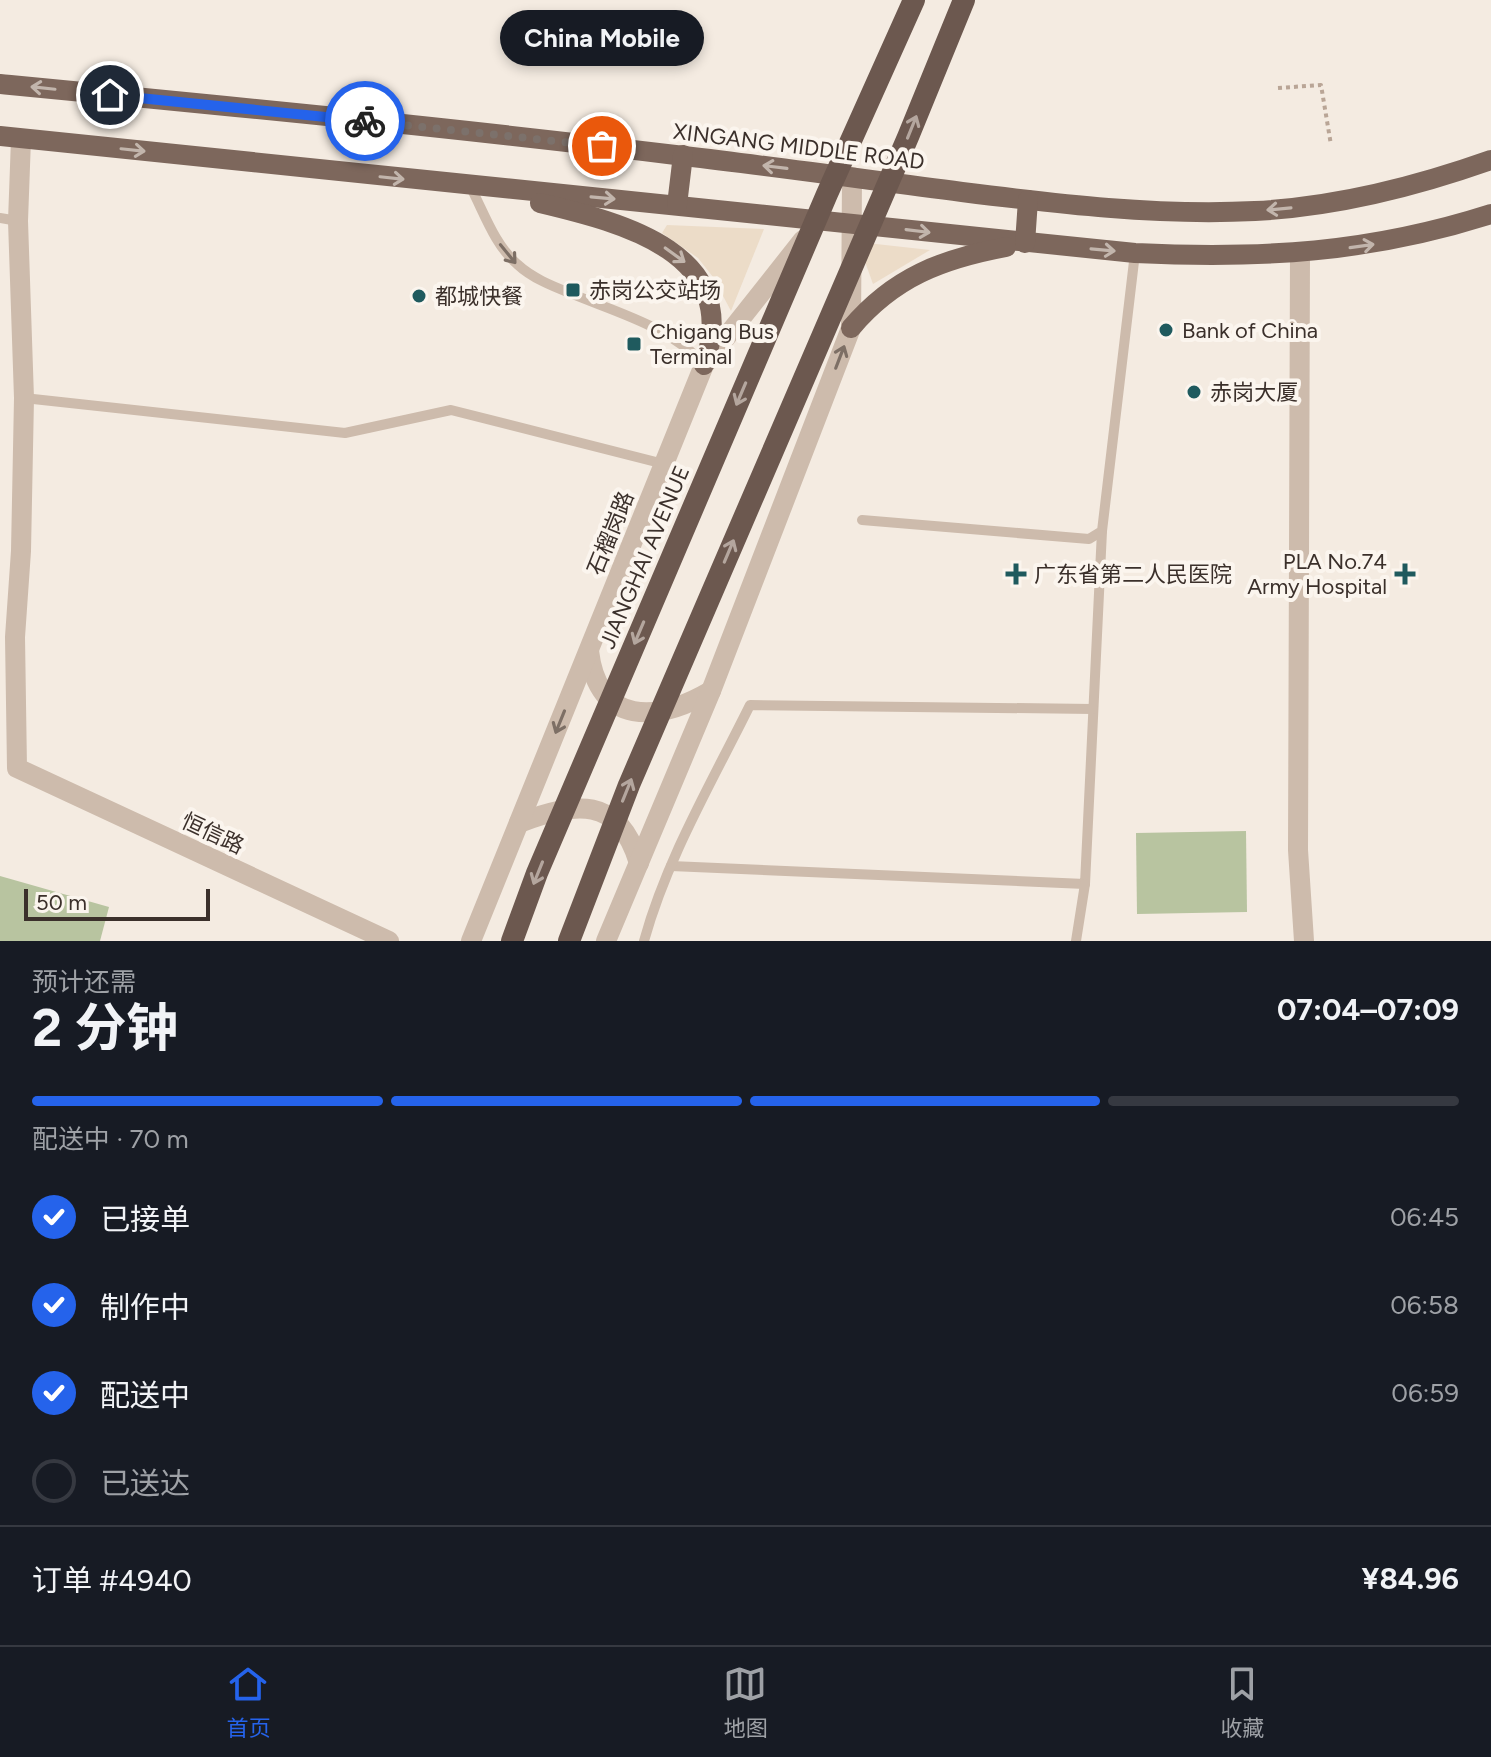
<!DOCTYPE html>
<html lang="zh">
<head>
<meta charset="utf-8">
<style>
  :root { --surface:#171b24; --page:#20242c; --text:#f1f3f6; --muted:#9ea1a6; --line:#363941; --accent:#2563eb }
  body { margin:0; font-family:Figtree,"Noto Sans SC",sans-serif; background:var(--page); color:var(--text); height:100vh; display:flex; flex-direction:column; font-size:30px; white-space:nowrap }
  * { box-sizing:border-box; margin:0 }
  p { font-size:26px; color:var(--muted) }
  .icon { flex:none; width:44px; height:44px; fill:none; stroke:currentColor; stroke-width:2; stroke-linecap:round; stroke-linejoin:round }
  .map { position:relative; height:941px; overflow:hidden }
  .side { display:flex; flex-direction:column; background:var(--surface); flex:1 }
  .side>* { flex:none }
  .scale { position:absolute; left:24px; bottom:20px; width:186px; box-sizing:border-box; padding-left:8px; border:4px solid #3b302b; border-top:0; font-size:22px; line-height:28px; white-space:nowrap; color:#3b302b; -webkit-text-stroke:6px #fbf5ee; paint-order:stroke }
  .pin { position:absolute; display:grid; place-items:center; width:68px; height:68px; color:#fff; margin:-34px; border:4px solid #fff; border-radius:50%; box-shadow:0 2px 8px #0007 }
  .courier { position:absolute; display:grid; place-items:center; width:80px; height:80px; margin:-40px; border:6px solid #2563eb; border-radius:50%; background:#fff; color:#222; box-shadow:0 2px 10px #0007 }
  .bubble { position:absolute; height:56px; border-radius:28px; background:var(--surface); box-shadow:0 4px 12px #0003; font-size:26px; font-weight:700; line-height:56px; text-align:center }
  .head em { font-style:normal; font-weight:700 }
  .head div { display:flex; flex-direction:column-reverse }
  .head { display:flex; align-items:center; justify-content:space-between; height:136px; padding:0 32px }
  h1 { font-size:52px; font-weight:700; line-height:60px }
  .bar { display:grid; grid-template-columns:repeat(4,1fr); gap:12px 8px; align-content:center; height:96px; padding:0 32px }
  .bar i { height:10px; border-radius:6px; background:var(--line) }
  .bar .current { background:var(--accent) }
  .bar p { grid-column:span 4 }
  .line { display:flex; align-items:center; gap:20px; padding:0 32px; border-top:2px solid var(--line) }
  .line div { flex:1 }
  ol { padding:0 32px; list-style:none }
  li { display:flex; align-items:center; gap:24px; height:88px }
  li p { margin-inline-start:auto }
  li .icon { padding:8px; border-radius:50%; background:var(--accent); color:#fff; stroke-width:4 }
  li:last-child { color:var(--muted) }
  li i { width:44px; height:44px; border:4px solid var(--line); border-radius:50% }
  .tabs { display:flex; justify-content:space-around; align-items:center; height:112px; border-top:2px solid var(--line); background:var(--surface); font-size:22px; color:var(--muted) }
  .tabs a { display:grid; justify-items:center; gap:4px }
  .tabs .current { color:var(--accent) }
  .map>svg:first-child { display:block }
</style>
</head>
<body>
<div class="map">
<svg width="1491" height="941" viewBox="0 0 1491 941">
  <rect width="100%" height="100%" fill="#f4ebe1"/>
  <g fill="#b8c4a0">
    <path d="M1246,831L1247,912L1137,914L1136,833Z"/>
    <path d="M0,876L109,907L100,941H0Z"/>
  </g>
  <g fill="#ecdcc8">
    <path d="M667,225L764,229L731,311L713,277L698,258L662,233Z"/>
    <path d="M858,242L930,250L873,284Z"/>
  </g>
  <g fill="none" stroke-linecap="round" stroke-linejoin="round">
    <path stroke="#b9a596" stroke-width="4" stroke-dasharray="4 4" stroke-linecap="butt" d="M1278,88L1321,85L1331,145"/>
    <g stroke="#cdbbac" stroke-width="10">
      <path d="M470,186C484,212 494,244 517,264C532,278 552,286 570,293C615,312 672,327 704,365"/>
      <path d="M0,218L18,221"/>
      <path d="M24,398L345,433L451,410L664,464"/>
      <path d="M862,520L1089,539L1102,531L1135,253"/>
      <path d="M671,866L1085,884L1102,531"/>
      <path d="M644,941C667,858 712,782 750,705L1093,709"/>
      <path d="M1076,941L1085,884"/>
    </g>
    <g stroke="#cdbbac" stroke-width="20">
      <path d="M21,139L18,221L24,398L21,551L15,637L17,768L389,941"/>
      <path d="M1300,254L1298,850L1304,941"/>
    </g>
    <g stroke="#cdbbac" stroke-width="20">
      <path d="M589,651C598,727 658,722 711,691"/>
      <path d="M519,823C576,802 618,795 639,863"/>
      <path d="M471,941L704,365L803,240"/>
      <path d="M606,941L711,691L851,328L852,177"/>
    </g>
    <g stroke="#7d675c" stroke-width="20">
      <path d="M0,84C228,106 457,128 684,156C777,167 869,180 962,192C1058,204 1158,216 1255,211C1336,207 1415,187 1491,160"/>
      <path d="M0,136L1135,253C1262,259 1369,253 1491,214"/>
      <path d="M540,203C624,223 743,253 704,365"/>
      <path d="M677,205L683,155"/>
      <path d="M1025,243L1028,200"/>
      <path d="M851,328C894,277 942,259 1006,247"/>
    </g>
    <g stroke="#6c584f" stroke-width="22">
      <path d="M512,941L537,873L827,194L914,0"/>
      <path d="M569,941L629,785L908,137L964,0"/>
    </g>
  </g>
  <defs><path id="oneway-shaft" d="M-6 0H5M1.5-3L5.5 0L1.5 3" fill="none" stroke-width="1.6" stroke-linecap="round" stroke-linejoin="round" transform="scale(2)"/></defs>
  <g stroke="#c2b5ac">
    <use href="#oneway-shaft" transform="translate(43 88) rotate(-174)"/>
    <use href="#oneway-shaft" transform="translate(133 150) rotate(6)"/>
    <use href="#oneway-shaft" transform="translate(775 167) rotate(-173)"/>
    <use href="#oneway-shaft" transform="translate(392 178) rotate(6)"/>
    <use href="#oneway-shaft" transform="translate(603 198) rotate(5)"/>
    <use href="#oneway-shaft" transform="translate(1279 209) rotate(175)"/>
    <use href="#oneway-shaft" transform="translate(918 231) rotate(7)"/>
    <use href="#oneway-shaft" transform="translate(1362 246) rotate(-8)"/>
    <use href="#oneway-shaft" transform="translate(1103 250) rotate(5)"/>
    <use href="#oneway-shaft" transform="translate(675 255) rotate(36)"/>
  </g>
  <g stroke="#b4a69e">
    <use href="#oneway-shaft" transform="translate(912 127) rotate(-68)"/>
    <use href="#oneway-shaft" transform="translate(741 394) rotate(113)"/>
    <use href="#oneway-shaft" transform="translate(729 551) rotate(-67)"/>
    <use href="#oneway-shaft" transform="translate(639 633) rotate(113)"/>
    <use href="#oneway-shaft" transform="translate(627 790) rotate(-68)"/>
    <use href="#oneway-shaft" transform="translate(538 873) rotate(112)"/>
  </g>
  <g stroke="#7d6f65">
    <use href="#oneway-shaft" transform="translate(508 254) rotate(51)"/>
    <use href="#oneway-shaft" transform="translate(840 357) rotate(-69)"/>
    <use href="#oneway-shaft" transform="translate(560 722) rotate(112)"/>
  </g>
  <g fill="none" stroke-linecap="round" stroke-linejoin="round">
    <path stroke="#7c716b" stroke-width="8" stroke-dasharray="0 14.4" d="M365,121L602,146"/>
    <path stroke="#2563eb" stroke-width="10" d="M110,95L365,121"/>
  </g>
  <g fill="#1f5a5e" stroke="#fbf5ee" stroke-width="3">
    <rect x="565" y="282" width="16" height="16" rx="4"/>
    <circle cx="419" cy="296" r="8"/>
    <circle cx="1166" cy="330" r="8"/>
    <rect x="626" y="336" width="16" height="16" rx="4"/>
    <circle cx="1194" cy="392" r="8"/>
    <path d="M1012 562h8v8h8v8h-8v8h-8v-8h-8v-8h8z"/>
    <path d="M1401 562h8v8h8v8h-8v8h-8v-8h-8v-8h8z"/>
  </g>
  <g text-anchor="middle" stroke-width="8" stroke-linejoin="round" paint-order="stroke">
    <g font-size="22" fill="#3b302b" stroke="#fbf5ee">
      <text transform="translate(799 146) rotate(7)" y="8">XINGANG MIDDLE ROAD</text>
      <text transform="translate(610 533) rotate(-68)" y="8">石榴岗路</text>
      <text transform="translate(644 557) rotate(-67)" y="8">JIANGHAI AVENUE</text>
      <text transform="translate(213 833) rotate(25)" y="8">恒信路</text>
    </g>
    <g font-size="22" fill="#3b302b" stroke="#fbf5ee" text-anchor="start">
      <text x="589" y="298">赤岗公交站场</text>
      <text x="435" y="304">都城快餐</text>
      <text x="1182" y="338">Bank of China</text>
      <text x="650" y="339">Chigang Bus<tspan x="650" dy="25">Terminal</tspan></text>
      <text x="1210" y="400">赤岗大厦</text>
      <text x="1387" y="569" text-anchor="end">PLA No.74<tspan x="1387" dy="25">Army Hospital</tspan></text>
      <text x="1034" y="582">广东省第二人民医院</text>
    </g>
  </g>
</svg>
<div class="scale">50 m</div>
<div class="pin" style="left:602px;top:146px;background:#ea580c"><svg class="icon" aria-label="bag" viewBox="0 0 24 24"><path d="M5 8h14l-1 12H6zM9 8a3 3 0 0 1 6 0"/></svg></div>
<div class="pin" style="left:110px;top:95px;background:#1f2937"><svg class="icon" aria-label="home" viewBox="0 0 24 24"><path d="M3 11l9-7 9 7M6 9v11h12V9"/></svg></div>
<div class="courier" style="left:365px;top:121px"><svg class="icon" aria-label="bike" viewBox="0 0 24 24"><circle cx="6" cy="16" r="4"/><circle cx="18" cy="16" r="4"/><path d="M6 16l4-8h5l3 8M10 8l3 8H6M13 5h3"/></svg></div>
<div class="bubble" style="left:500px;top:10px;width:204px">China Mobile</div>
</div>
<section class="side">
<div class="head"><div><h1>2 分钟</h1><p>预计还需</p></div><em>07:04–07:09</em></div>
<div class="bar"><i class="current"></i><i class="current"></i><i class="current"></i><i></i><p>配送中 · 70 m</p></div>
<ol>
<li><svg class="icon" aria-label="check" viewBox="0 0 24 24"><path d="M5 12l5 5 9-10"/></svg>已接单<p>06:45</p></li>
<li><svg class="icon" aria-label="check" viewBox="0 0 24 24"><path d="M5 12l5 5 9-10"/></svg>制作中<p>06:58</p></li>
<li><svg class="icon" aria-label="check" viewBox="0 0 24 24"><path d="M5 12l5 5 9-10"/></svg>配送中<p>06:59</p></li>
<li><i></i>已送达</li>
</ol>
<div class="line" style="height:104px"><div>订单 #4940</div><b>¥84.96</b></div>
</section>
<nav class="tabs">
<a class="current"><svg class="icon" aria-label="home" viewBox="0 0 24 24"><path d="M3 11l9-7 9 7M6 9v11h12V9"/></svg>首页</a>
<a><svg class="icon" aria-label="map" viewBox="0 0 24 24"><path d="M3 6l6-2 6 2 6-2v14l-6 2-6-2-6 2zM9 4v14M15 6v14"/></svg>地图</a>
<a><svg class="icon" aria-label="saved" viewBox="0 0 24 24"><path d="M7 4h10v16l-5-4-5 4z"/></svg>收藏</a>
</nav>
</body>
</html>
